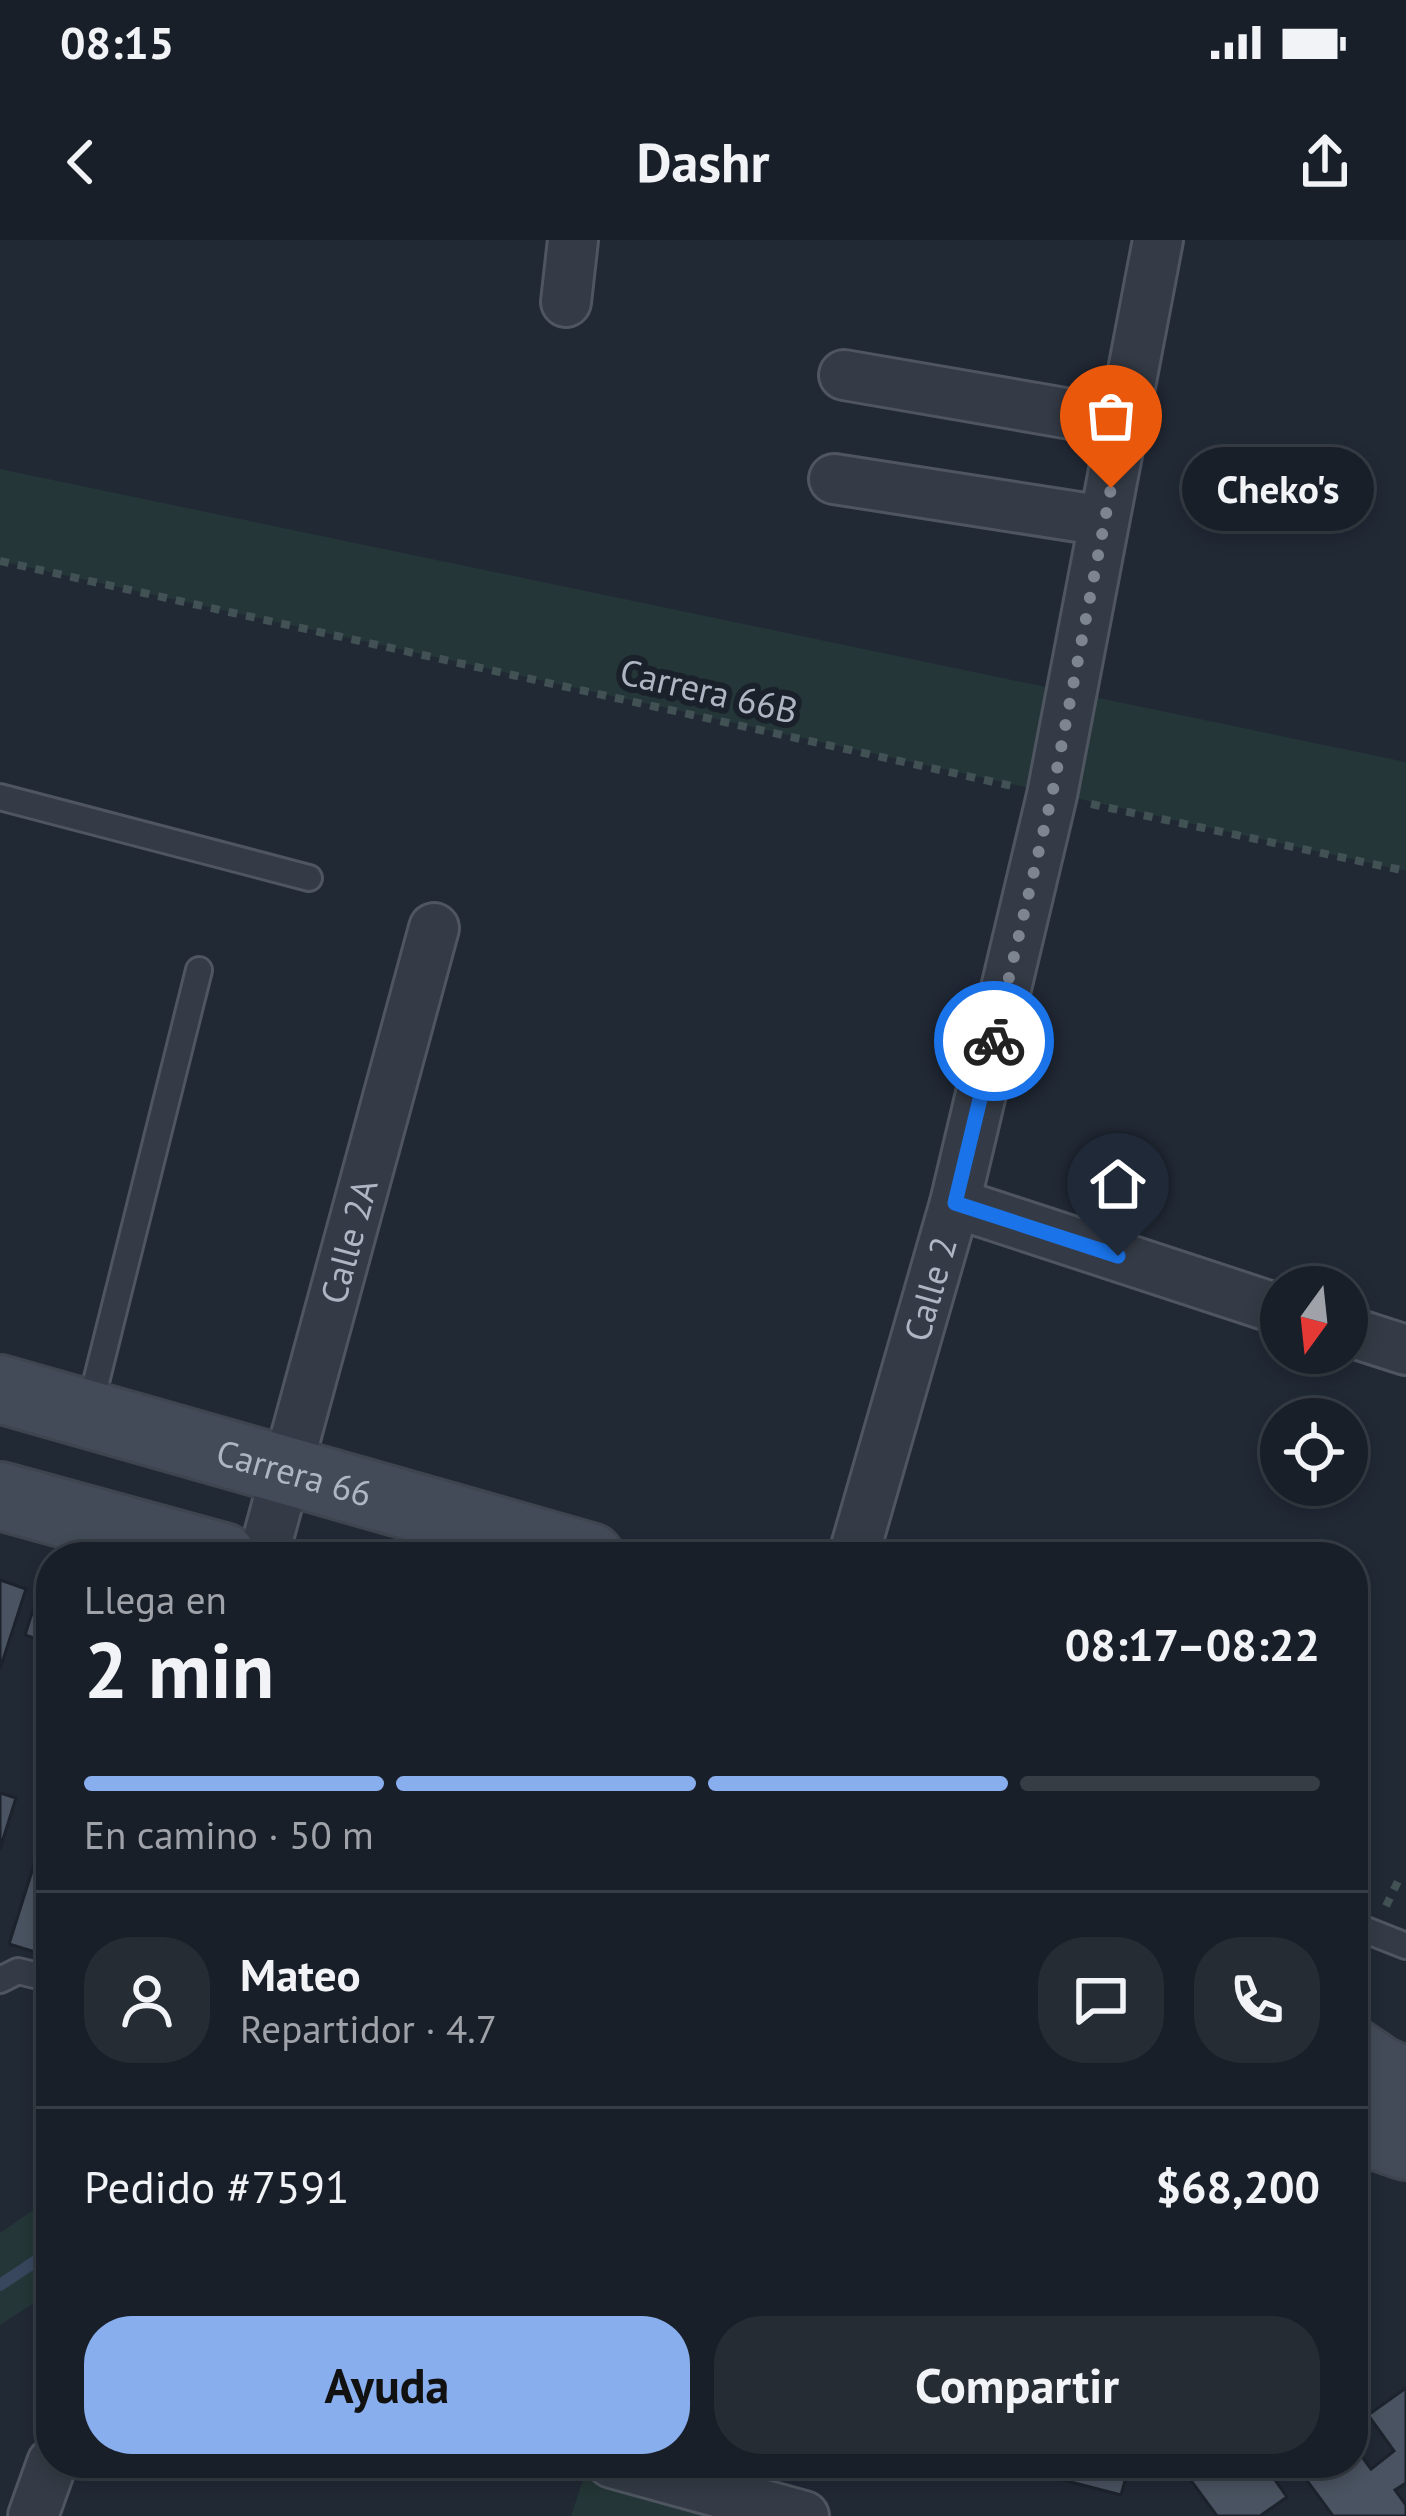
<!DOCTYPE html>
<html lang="es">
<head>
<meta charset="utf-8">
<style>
  :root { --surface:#191f28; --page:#262c34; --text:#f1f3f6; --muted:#9fa2a8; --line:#373d45; --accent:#88aeee }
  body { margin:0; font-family:"PT Sans",sans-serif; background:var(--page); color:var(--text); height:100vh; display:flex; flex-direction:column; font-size:45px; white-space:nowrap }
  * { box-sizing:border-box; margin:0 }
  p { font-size:39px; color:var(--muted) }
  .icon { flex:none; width:66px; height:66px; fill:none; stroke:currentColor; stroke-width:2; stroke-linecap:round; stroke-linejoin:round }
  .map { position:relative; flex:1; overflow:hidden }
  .sheet { position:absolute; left:36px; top:1302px; width:1332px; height:936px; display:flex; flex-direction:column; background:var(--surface); border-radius:48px; box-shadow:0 6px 18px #0003,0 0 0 3px var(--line) }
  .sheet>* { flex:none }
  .needle { width:78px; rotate:195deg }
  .tools { position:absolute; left:1260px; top:1026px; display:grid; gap:24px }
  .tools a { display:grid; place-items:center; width:108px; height:108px; border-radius:50%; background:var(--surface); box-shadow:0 6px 18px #0003,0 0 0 3px var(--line); font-size:60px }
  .pin { position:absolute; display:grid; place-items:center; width:102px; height:102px; color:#fff; margin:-123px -51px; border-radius:50% 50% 50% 0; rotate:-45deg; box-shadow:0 0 12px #0007 }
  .pin .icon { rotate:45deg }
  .courier { position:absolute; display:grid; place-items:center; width:120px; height:120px; margin:-60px; border:9px solid #1a73e8; border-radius:50%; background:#fff; color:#222; box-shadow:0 3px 15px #0007 }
  .bubble { position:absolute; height:84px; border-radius:42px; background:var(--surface); box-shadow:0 6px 18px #0003,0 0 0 3px var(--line); font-size:39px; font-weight:800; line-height:84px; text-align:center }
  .head em { font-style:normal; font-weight:800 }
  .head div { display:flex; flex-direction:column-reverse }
  .head { display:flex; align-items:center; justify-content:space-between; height:204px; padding:0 48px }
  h1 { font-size:78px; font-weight:800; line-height:90px }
  .bar { display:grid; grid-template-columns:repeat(4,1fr); gap:18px 12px; align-content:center; height:144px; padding:0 48px }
  .bar i { height:15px; border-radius:9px; background:var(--line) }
  .bar .current { background:var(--accent) }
  .bar p { grid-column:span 4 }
  .line { display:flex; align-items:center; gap:30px; padding:0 48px; border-top:3px solid var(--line) }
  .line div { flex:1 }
  .round { display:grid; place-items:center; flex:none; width:126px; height:126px; border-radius:48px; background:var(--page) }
  .action { display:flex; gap:24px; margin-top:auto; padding:24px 48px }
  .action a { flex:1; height:138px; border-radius:48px; background:var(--accent); color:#111; font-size:48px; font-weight:800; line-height:138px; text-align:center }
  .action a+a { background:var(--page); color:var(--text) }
  .status { display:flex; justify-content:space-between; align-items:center; height:84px; padding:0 60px; background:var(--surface); direction:ltr }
  .status svg { height:33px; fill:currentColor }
  header { display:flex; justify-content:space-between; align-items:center; height:156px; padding:0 48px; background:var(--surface); font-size:54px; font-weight:800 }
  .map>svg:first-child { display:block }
</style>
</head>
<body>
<div class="status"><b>08:15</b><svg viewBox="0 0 49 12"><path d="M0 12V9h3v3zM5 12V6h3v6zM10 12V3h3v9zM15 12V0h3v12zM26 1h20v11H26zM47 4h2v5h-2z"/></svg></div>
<header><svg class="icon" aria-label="back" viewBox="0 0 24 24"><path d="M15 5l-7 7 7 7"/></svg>Dashr<svg class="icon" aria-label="share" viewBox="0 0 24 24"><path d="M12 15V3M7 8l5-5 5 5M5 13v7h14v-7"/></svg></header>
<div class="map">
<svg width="1406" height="2276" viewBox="0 0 1406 2276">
  <rect width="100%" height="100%" fill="#212935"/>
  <g fill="#243637">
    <path d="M0,229L1406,522V631L0,321Z"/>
    <path d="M51,1958V2052L0,2085V1993Z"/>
    <path d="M585,2234L736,2276H571Z"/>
  </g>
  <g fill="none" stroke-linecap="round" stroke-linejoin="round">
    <path stroke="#38475d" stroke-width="12" d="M0,2045L51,2011"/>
  </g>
  <g fill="#4a5361" stroke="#1c232c" stroke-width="3">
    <path d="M47,1326L51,1327V1404L25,1395Z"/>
    <path d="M0,1340L26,1349L0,1429Z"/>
    <path d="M0,1553L16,1558L0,1609Z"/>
    <path d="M51,1571V1717L9,1704Z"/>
    <path d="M1406,2148V2243L1395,2250L1406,2265V2276H1333L1294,2223H1353V2204L1371,2229L1394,2211L1368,2175Z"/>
    <path d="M997,2223H1130L1121,2255Z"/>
    <path d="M1178,2223H1263L1287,2257L1260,2276H1217Z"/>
  </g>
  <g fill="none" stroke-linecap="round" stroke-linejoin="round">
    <g stroke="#4f5661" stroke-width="30">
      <g id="service">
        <path d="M0,557L309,638"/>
        <path d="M89,1170L199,730"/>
        <path d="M1353,1685L1406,1706"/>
        <path d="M0,1740L18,1731L51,1739"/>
      </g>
    </g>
    <g stroke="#4f5661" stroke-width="54">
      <g id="minor">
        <path d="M566,62L573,0"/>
        <path d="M844,135L1123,183"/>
        <path d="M834,239L1104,281"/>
        <path d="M955,963L1281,1070"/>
        <path d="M1347,1091L1406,1110"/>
        <path id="s1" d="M263,1317L434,688"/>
        <path id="s2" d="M853,1317L955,963L1052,555L1158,0"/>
        <path d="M612,2223L804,2276"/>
        <path d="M33,2276L52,2223"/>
      </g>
    </g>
    <g stroke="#3e454f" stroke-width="72">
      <g id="secondary">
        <path id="s3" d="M0,1149L590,1317"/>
        <path d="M0,1256L223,1317"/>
        <path d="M1353,1812L1381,1831L1406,1841"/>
        <path d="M1353,1888L1406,1906"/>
      </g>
    </g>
    <g stroke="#415154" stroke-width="8" stroke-dasharray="9 9" stroke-linecap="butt">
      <path d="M0,321L1012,546"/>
      <path d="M1091,564L1406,631"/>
      <path d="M1386,1666L1401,1635"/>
    </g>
    <use href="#service" stroke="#353b46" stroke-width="24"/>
    <use href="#minor" stroke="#353b46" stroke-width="48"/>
    <use href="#secondary" stroke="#434b58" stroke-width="66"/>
  </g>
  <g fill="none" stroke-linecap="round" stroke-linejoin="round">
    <path stroke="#7d8591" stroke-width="12" stroke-dasharray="0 21.6" d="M994,801L1052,555L1111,248"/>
    <path stroke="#1a73e8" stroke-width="15" d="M994,801L955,963L1118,1016"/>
  </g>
  <g text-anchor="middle" stroke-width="12" stroke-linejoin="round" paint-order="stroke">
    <g font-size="36" fill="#afb6c3" stroke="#1a212a">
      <text transform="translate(709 451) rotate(13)" y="13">Carrera 66B</text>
      <text dy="13" stroke="none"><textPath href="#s1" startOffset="327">Calle 2A</textPath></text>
      <text dy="13" stroke="none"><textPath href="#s2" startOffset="279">Calle 2</textPath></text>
      <text dy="13" stroke="none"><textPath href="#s3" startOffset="306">Carrera 66</textPath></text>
    </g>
  </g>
</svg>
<div class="tools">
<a><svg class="needle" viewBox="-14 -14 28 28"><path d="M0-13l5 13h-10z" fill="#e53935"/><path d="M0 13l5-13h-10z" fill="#9fa2a8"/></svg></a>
<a><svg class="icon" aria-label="locate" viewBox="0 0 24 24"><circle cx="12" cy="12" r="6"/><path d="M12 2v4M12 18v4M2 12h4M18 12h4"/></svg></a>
</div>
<div class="pin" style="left:1111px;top:248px;background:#ea580c"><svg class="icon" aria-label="bag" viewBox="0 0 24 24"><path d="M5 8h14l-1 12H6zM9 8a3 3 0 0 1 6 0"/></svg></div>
<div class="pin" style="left:1118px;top:1016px;background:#1f2937"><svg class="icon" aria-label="home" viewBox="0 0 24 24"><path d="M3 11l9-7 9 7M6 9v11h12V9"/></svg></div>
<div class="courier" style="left:994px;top:801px"><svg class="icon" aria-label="bike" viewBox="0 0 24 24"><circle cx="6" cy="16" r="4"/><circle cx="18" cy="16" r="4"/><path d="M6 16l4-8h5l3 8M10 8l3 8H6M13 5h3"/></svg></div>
<div class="bubble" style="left:1182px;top:207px;width:192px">Cheko's</div>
<section class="sheet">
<div class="head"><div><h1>2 min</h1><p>Llega en</p></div><em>08:17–08:22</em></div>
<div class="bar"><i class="current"></i><i class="current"></i><i class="current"></i><i></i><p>En camino · 50 m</p></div>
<div class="line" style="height:216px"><a class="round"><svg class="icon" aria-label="person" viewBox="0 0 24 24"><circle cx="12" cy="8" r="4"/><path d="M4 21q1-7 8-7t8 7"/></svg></a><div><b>Mateo</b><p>Repartidor · 4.7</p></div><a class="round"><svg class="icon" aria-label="chat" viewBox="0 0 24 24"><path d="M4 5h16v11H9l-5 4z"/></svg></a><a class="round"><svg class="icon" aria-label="phone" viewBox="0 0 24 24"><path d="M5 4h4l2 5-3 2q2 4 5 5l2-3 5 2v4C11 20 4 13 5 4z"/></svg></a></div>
<div class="line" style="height:156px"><div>Pedido #7591</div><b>$68,200</b></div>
<div class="action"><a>Ayuda</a><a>Compartir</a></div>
</section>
</div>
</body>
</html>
